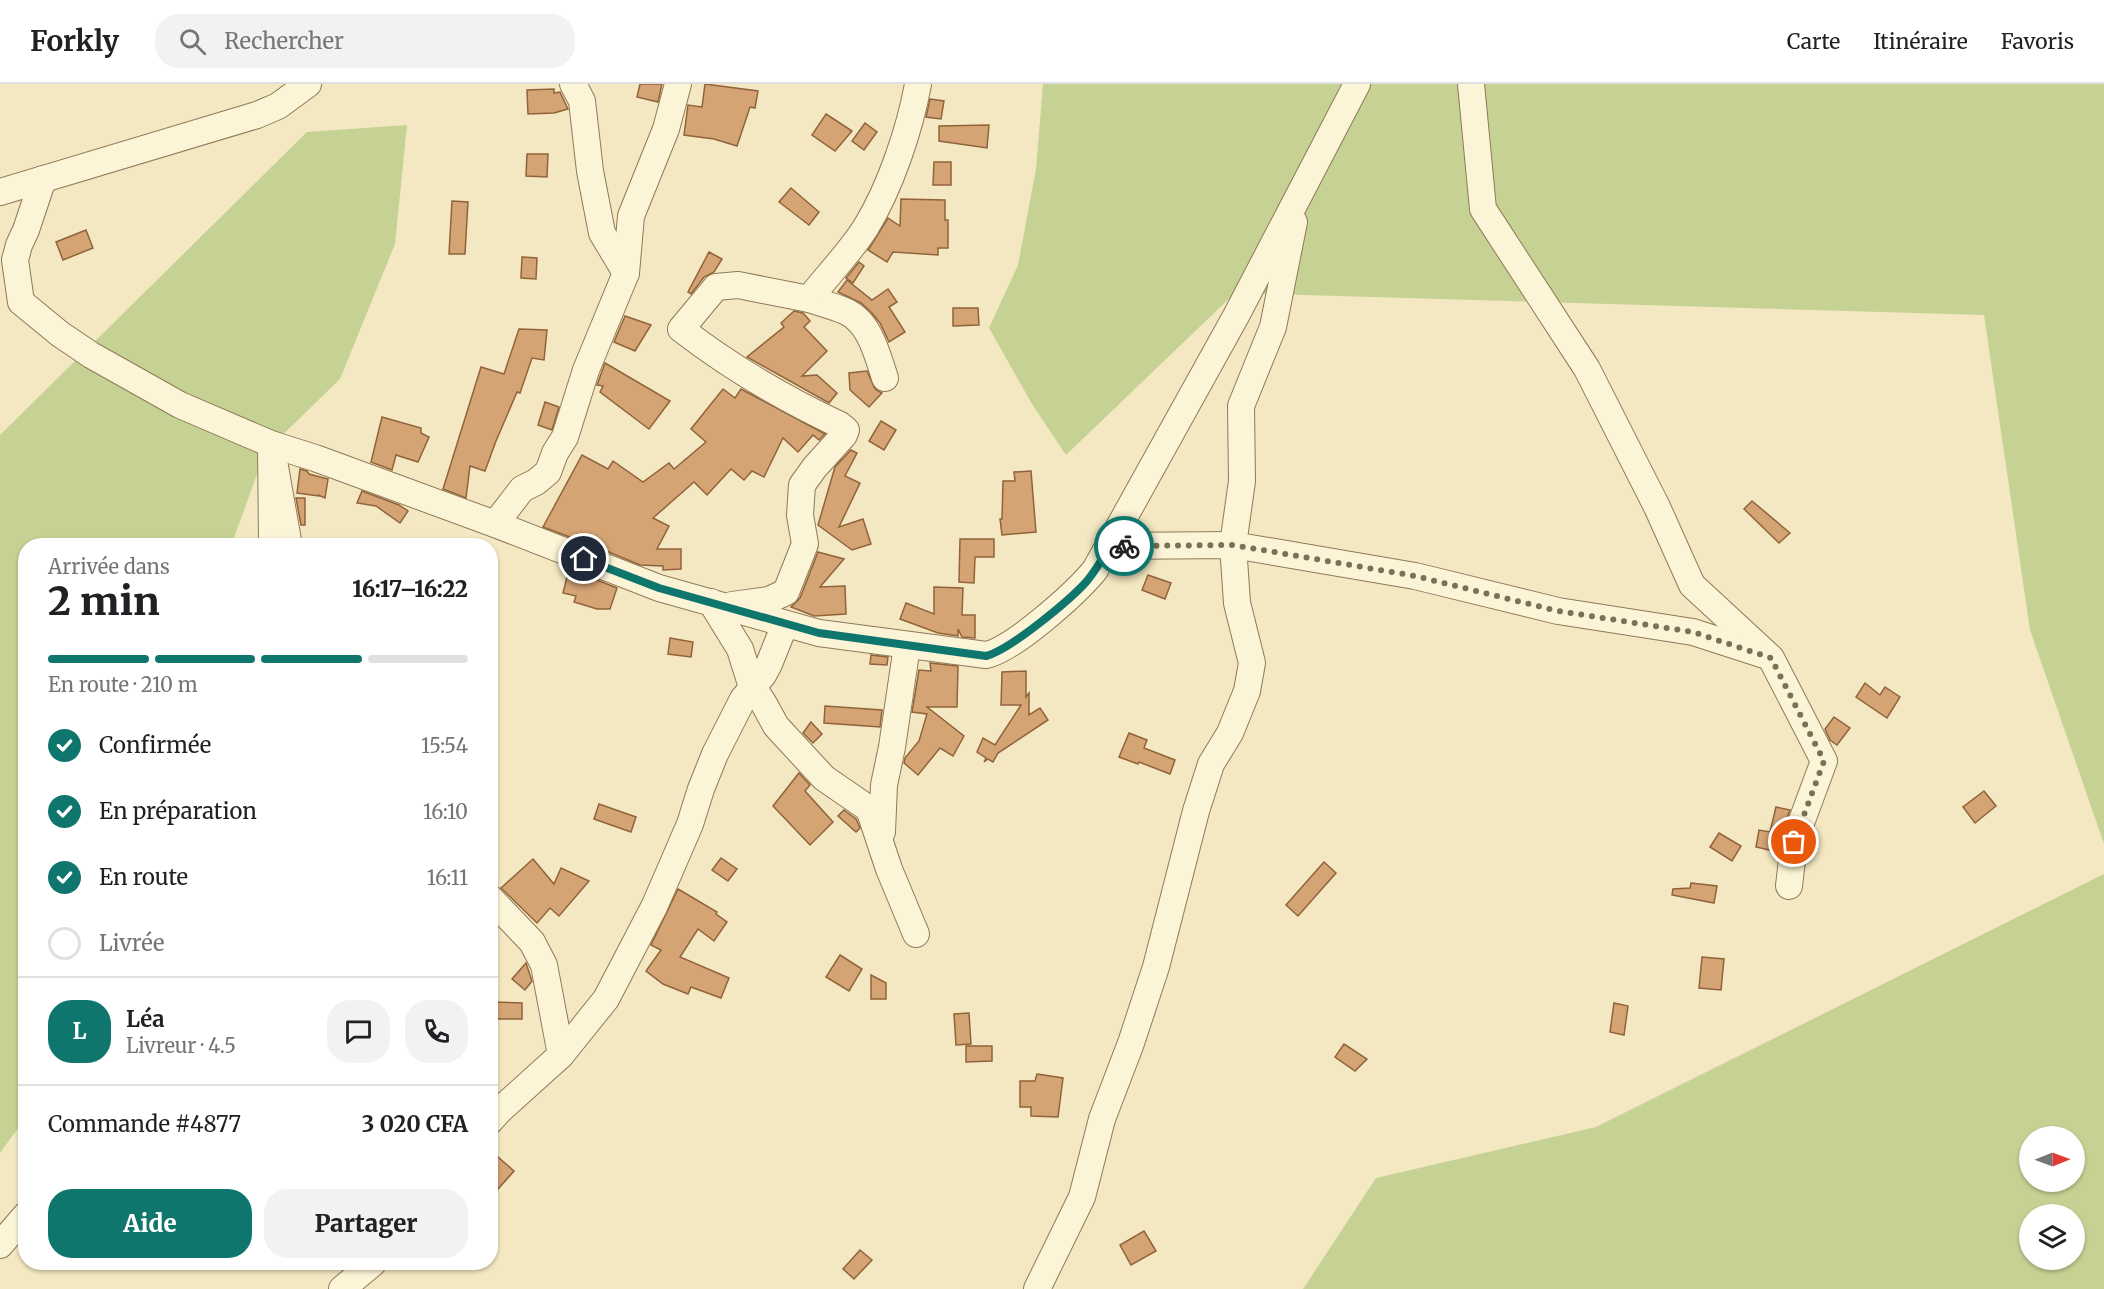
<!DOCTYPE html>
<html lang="fr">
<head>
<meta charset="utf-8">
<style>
  :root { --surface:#fff; --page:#f2f2f2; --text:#202124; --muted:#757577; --line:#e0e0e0; --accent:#0f766e }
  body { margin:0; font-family:Merriweather,serif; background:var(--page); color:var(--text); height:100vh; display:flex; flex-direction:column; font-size:22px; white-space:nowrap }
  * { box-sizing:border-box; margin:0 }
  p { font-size:20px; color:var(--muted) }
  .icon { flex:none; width:33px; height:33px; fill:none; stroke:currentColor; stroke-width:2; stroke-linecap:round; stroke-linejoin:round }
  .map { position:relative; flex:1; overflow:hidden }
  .details { position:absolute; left:18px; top:454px; width:480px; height:732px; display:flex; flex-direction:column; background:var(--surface); border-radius:24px; box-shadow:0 2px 4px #0004 }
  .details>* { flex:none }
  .needle { width:39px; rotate:89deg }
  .fabs { position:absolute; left:2019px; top:1042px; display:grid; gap:12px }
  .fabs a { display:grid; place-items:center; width:66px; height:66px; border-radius:50%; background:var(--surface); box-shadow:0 2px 4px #0004; font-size:30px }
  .pin { position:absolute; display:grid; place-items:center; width:51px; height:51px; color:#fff; margin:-26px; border:3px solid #fff; border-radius:50%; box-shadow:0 2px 6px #0007 }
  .courier { position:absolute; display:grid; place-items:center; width:60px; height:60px; margin:-30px; border:4px solid #0f766e; border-radius:50%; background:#fff; color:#222; box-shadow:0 2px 8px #0007 }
  .head em { font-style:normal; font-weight:800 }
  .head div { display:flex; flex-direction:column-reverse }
  .head { display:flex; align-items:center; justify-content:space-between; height:102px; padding:0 30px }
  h1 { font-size:39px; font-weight:800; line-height:45px }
  .bar { display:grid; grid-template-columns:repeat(4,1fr); gap:9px 6px; align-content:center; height:72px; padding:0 30px }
  .bar i { height:8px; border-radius:4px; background:var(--line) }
  .bar .selected { background:var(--accent) }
  .bar p { grid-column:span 4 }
  .line { display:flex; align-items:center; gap:15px; padding:0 30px; border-top:2px solid var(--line) }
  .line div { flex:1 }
  .round { display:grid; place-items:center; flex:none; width:63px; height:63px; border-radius:24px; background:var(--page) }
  ol { padding:0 30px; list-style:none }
  li { display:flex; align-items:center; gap:18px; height:66px }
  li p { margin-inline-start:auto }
  li .icon { padding:6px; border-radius:50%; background:var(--accent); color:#fff; stroke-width:4 }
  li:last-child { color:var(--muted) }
  li i { width:33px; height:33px; border:3px solid var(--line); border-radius:50% }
  .action { display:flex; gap:12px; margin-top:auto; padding:12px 30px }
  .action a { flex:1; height:69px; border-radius:24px; background:var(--accent); color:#fff; font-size:24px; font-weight:800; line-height:69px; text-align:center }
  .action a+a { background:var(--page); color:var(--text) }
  header { display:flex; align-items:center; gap:36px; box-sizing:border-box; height:84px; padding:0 30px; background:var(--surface); border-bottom:2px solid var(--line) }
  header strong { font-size:28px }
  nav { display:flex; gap:33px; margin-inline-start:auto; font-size:21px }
  .search { width:420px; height:54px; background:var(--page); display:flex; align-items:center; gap:15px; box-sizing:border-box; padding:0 21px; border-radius:24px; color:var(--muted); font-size:22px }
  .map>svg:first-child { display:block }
</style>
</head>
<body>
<header>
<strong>Forkly</strong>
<div class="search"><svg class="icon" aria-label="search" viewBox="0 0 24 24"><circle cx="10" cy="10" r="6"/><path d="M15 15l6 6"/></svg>Rechercher</div>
<nav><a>Carte</a><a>Itinéraire</a><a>Favoris</a></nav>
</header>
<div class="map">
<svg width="2104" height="1205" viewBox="0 0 2104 1205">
  <rect width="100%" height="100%" fill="#f3e8c2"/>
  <g fill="#c6d294" fill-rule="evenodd">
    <path d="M1043,0H2104V760L2030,546L1984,231L1235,209L1066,371L1032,320L989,244L1018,181L1036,85Z"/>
    <path d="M407,41L395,160L340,295L265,368L231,462H26V1033L0,1069V351L307,48Z"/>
    <path d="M2104,790V1205H1303L1376,1094L1596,1043ZM2030,1053H2074V1098H2030ZM2030,1131H2074V1176H2030Z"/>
  </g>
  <g fill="#d5a474" stroke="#91633a" stroke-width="1.5">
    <path d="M640,0H662L658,18L637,13Z"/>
    <path d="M705,0L758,7L755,24L750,23L737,62L714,55L684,51L688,21L702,23Z"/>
    <path d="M554,5V9L560,8L568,25L554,29L528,30L527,6Z"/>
    <path d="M930,15L944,17L941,35L926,33Z"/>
    <path d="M826,30L852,47L835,67L812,51Z"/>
    <path d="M865,39L877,48L864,66L852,57Z"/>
    <path d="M989,41L987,64L939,57V42Z"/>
    <path d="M527,70H548L547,93L526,92Z"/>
    <path d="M934,78H951V101H933Z"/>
    <path d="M791,104L819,128L809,141L779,118Z"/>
    <path d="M901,115L945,116V136H948V164H938V171L893,168L887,178L868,166L888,134L900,142Z"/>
    <path d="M452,117L468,118L465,170H449Z"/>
    <path d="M86,146L93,164L63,176L56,158Z"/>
    <path d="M709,168L722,175L714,188L704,193L691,210L688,208Z"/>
    <path d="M522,173L537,174L536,195L521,194Z"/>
    <path d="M859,178L864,182L853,199L846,194Z"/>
    <path d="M847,196L872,216L888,205L897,218L889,223L905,248L889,258L880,239L871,228L861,219L838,208Z"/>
    <path d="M953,224H978L979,241L953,242Z"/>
    <path d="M794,227L803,229L810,237L804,243L827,267L802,292L817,291L837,309L829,319L747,273L784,243L781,239Z"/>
    <path d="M625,232L651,241L635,267L614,258Z"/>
    <path d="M519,245L547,246L544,276L532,274L520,309L517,308L496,357L485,387L470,382L466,414L443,405L481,283L504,290Z"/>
    <path d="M605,279L670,317L649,345L600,308L603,302L597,301Z"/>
    <path d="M867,287L875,305L882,309L869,323L850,306L849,289Z"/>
    <path d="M723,305L735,314L741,305L825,350L819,356L813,351L798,368L783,354L764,393L752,387L744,396L731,385L707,411L694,398L653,434L669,442L657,465H681V485L663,486V482L640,481L599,464L577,450L575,455L543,443L582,371L608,385L613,377L643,398L669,379L674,385L706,358L691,345Z"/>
    <path d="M545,318L559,323L552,346L538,341Z"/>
    <path d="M382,333L421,344V349L429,353L418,378L396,371L392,386L371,378Z"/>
    <path d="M881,337L896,346L884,366L869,357Z"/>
    <path d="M851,366L857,369L845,392L860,399L839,443L863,435L871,460L852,466L818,441L835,383Z"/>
    <path d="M300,385L307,387L309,390L328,395L325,414L318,411L319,412L297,409Z"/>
    <path d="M1031,387L1036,448L1002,451L1000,435H1002L1003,397H1015L1014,388Z"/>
    <path d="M362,407L399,421L408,427L400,439L376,422L357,419Z"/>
    <path d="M296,414H305V441H301Z"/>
    <path d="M1752,417L1790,449L1779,459L1744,425Z"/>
    <path d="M960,455H994V473H975L974,499L959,498Z"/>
    <path d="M818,468L844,475L820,503L845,502L846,530L814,532L791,523L800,514Z"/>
    <path d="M569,485L617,504L610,525H597L574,518L576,512L563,509Z"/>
    <path d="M1148,491L1171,499L1165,515L1142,506Z"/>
    <path d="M934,503L963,504L962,531H975V554L962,553L958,545V552L938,549L900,535L906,519L934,530Z"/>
    <path d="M670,554L693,558L691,573L668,570Z"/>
    <path d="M871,571L888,573L887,581L870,580Z"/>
    <path d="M930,579L958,582L957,623H927L964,652L953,672L940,664L918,691L904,679L905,674L919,657L927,630L912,628L919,586L931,587Z"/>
    <path d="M1026,587V613L1029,609V631L1040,624L1048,636L998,669L993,678L988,675L984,678L986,674L977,668L983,654L995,661L1021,621H1001L1002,588Z"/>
    <path d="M1865,599L1880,611L1885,603L1900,613L1887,634L1856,613Z"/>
    <path d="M825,622L882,626L880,643L824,639Z"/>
    <path d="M1834,633L1850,644L1837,661L1830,656L1825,645Z"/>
    <path d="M811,638L822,650L813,659L803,649Z"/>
    <path d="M1129,649L1147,656L1144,664L1175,676L1170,690L1139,678L1138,680L1119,673Z"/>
    <path d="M799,689L810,701L805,707L833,738L810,761L773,722Z"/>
    <path d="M1984,707L1996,722L1975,739L1963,723Z"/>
    <path d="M599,720L636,733L631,748L594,735Z"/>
    <path d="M1776,723L1790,726L1780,753L1778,768L1756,763L1759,746L1770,748Z"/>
    <path d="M844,726L856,735L860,744L856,748L838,732Z"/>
    <path d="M1719,749L1741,762L1732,777L1710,763Z"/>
    <path d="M721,774L737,785L728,797L712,786Z"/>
    <path d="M533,775L554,800L561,784L589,797L559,832L550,824L537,839L501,804Z"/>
    <path d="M1324,778L1336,789L1298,832L1286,821Z"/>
    <path d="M1691,799L1717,802L1714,819L1672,811L1673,805L1690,804Z"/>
    <path d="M678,805L717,828L716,830L727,838L714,857L698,845L680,873L729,894L721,914L691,903L688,910L663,900L646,887L661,866L651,861Z"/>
    <path d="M840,871L862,885L849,907L826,893Z"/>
    <path d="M1702,873L1724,875L1721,906L1699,904Z"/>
    <path d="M526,879L532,897L525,906L512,895Z"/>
    <path d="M871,891L886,899V915H871Z"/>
    <path d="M492,918L522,919V935H492Z"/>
    <path d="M1614,919L1628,922L1624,951L1610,948Z"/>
    <path d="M969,929L971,960L956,961L954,930Z"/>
    <path d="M1344,960L1367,975L1355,987L1335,973Z"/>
    <path d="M966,962H992V977L966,978Z"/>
    <path d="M1037,990L1063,994L1058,1033L1031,1032V1023H1020V997H1035Z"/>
    <path d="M490,1066L514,1087L490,1114Z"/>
    <path d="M1144,1147L1156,1167L1131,1181L1120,1161Z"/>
    <path d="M860,1166L872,1176L854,1195L843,1185Z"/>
  </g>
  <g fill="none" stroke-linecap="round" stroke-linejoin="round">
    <g stroke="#8f7957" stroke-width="28">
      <g id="minor">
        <path d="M573,0L582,17L590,87L602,149L626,189"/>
        <path d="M1471,0L1483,125L1587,285L1657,423L1692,501L1771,574L1824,677L1794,758L1789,802"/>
        <path d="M43,95L26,146L19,161L15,176L21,218L60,250L91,271L180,321L271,360L315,374L495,440L659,504L819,549L986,571C1014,565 1076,509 1095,486L1236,232L1357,0"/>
        <path d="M0,108L257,31L278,22L308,0"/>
        <path d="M809,215C821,219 833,222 845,227C870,238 877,270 885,294"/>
        <path d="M495,440L522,405L536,398L548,388L555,369L565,353L586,286L626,189L631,132L666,45L678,0"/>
        <path d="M272,462L271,360L289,462"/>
        <path d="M1110,462L1233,461L1415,492L1558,527L1693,548L1764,571"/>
        <path d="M711,518L740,565L751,600L764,620L776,642L824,694L869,725L889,785L916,850"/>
        <path d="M732,521L769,516L786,508L805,460L800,431L802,401L815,383L844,351L846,346L840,341C785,315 730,283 681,245L716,203L738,201L809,215C826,193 852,166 866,143C890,104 910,45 918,0"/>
        <path d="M882,748L884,701L892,663L907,562"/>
        <path d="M490,814L532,858L544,881L561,971"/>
        <path d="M490,1037L500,1026L561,971L606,915L654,823L668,791L690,740L701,705L715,670L743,615L763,591L769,580L785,540"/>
        <path d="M0,1161L26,1131"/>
        <path d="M342,1205L373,1179"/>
        <path d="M1037,1205L1082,1113L1102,1035L1131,959L1156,883L1196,727L1211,680L1230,649L1247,607L1252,579L1237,519L1233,461L1242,397L1241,322L1273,243L1294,138"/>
      </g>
    </g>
    <use href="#minor" stroke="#fcf4d6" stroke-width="26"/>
  </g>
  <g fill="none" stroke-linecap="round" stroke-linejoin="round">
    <path stroke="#7d7056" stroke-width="6" stroke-dasharray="0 10.8" d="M1124,462L1233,461L1415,492L1558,527L1693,548L1771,574L1824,677L1794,758"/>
    <path stroke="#0f766e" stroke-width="8" d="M584,475L659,504L819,549L986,572C1010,566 1070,516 1087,497C1096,486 1103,474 1110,462H1124"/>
  </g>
</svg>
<div class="fabs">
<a><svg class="needle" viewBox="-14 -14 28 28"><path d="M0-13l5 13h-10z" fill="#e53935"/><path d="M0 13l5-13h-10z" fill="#757577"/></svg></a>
<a><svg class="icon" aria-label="layers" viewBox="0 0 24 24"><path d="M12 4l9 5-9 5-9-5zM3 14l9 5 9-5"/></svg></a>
</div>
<div class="pin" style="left:1794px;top:758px;background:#ea580c"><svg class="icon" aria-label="bag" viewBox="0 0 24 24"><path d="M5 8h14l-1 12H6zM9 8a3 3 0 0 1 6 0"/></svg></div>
<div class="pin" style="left:584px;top:475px;background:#1f2937"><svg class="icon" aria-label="home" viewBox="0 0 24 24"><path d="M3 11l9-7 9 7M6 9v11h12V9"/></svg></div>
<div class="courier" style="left:1124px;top:462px"><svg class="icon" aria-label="bike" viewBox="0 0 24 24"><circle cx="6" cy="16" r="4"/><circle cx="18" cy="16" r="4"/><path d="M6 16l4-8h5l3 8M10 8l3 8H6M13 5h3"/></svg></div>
<section class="details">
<div class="head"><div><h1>2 min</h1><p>Arrivée dans</p></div><em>16:17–16:22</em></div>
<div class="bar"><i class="selected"></i><i class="selected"></i><i class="selected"></i><i></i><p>En route · 210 m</p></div>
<ol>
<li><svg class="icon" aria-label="check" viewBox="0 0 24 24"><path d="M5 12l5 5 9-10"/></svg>Confirmée<p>15:54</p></li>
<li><svg class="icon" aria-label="check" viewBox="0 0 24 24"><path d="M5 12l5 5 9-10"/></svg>En préparation<p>16:10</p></li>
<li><svg class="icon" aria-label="check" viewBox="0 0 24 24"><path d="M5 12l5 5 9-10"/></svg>En route<p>16:11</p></li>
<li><i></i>Livrée</li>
</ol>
<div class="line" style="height:108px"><b class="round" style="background:var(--accent);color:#fff">L</b><div><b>Léa</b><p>Livreur · 4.5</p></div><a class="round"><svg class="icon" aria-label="chat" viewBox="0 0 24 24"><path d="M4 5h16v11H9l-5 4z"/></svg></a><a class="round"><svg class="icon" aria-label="phone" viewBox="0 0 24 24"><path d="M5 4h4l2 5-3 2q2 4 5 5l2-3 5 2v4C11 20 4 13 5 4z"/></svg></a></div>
<div class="line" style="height:78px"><div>Commande #4877</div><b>3 020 CFA</b></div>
<div class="action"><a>Aide</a><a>Partager</a></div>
</section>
</div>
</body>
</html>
